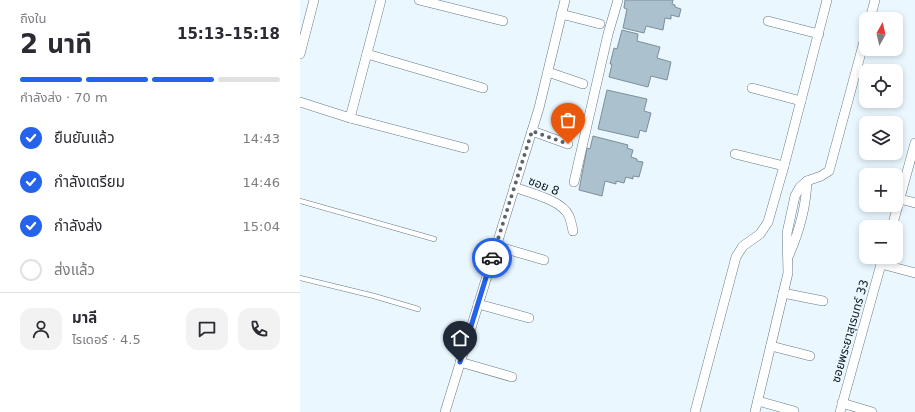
<!DOCTYPE html>
<html lang="th">
<head>
<meta charset="utf-8">
<style>
  :root { --surface:#fff; --page:#f2f2f3; --text:#2b2b33; --muted:#7c7c81; --line:#e1e1e2; --accent:#2563eb }
  body { margin:0; font-family:"DejaVu Sans","Noto Sans Thai",sans-serif; background:var(--page); color:var(--text); height:100vh; display:flex; flex-direction:column; font-size:15px; white-space:nowrap }
  * { box-sizing:border-box; margin:0 }
  p { font-size:13px; color:var(--muted) }
  .icon { flex:none; width:22px; height:22px; fill:none; stroke:currentColor; stroke-width:2; stroke-linecap:round; stroke-linejoin:round }
  .map { position:relative; flex:1; overflow:hidden }
  .sheet { display:flex; flex-direction:column; background:var(--surface); width:300px }
  .sheet>* { flex:none }
  .needle { width:26px; rotate:8deg }
  .buttons { position:absolute; left:559px; top:12px; display:grid; gap:8px }
  .buttons a { display:grid; place-items:center; width:44px; height:44px; border-radius:8px; background:var(--surface); box-shadow:0 2px 6px #0003; font-size:20px }
  .pin { position:absolute; display:grid; place-items:center; width:34px; height:34px; color:#fff; margin:-41px -17px; border-radius:50% 50% 50% 0; rotate:-45deg; box-shadow:0 0 4px #0007 }
  .pin .icon { rotate:45deg }
  .courier { position:absolute; display:grid; place-items:center; width:40px; height:40px; margin:-20px; border:3px solid #2563eb; border-radius:50%; background:#fff; color:#222; box-shadow:0 1px 5px #0007 }
  .head em { font-style:normal; font-weight:700 }
  .head div { display:flex; flex-direction:column-reverse }
  .head { display:flex; align-items:center; justify-content:space-between; height:68px; padding:0 20px }
  h1 { font-size:26px; font-weight:700; line-height:30px }
  .bar { display:grid; grid-template-columns:repeat(4,1fr); gap:6px 4px; align-content:center; height:48px; padding:0 20px }
  .bar i { height:5px; border-radius:3px; background:var(--line) }
  .bar .selected { background:var(--accent) }
  .bar p { grid-column:span 4 }
  .line { display:flex; align-items:center; gap:10px; padding:0 20px; border-top:1px solid var(--line) }
  .line div { flex:1 }
  .round { display:grid; place-items:center; flex:none; width:42px; height:42px; border-radius:12px; background:var(--page) }
  ol { padding:0 20px; list-style:none }
  li { display:flex; align-items:center; gap:12px; height:44px }
  li p { margin-inline-start:auto }
  li .icon { padding:4px; border-radius:50%; background:var(--accent); color:#fff; stroke-width:4 }
  li:last-child { color:var(--muted) }
  li i { width:22px; height:22px; border:2px solid var(--line); border-radius:50% }
  main { display:flex; flex:1; min-height:0 }
  .map>svg:first-child { display:block }
</style>
</head>
<body>
<main>
<section class="sheet">
<div class="head"><div><h1>2 นาที</h1><p>ถึงใน</p></div><em>15:13–15:18</em></div>
<div class="bar"><i class="selected"></i><i class="selected"></i><i class="selected"></i><i></i><p>กำลังส่ง · 70 m</p></div>
<ol>
<li><svg class="icon" aria-label="check" viewBox="0 0 24 24"><path d="M5 12l5 5 9-10"/></svg>ยืนยันแล้ว<p>14:43</p></li>
<li><svg class="icon" aria-label="check" viewBox="0 0 24 24"><path d="M5 12l5 5 9-10"/></svg>กำลังเตรียม<p>14:46</p></li>
<li><svg class="icon" aria-label="check" viewBox="0 0 24 24"><path d="M5 12l5 5 9-10"/></svg>กำลังส่ง<p>15:04</p></li>
<li><i></i>ส่งแล้ว</li>
</ol>
<div class="line" style="height:72px"><a class="round"><svg class="icon" aria-label="person" viewBox="0 0 24 24"><circle cx="12" cy="8" r="4"/><path d="M4 21q1-7 8-7t8 7"/></svg></a><div><b>มาลี</b><p>ไรเดอร์ · 4.5</p></div><a class="round"><svg class="icon" aria-label="chat" viewBox="0 0 24 24"><path d="M4 5h16v11H9l-5 4z"/></svg></a><a class="round"><svg class="icon" aria-label="phone" viewBox="0 0 24 24"><path d="M5 4h4l2 5-3 2q2 4 5 5l2-3 5 2v4C11 20 4 13 5 4z"/></svg></a></div>
</section>
<div class="map">
<svg width="615" height="412" viewBox="0 0 615 412">
  <rect width="100%" height="100%" fill="#eaf7ff"/>
  <g fill="#acc1ce" stroke="#7b8f9a">
    <path d="M325,0H373L372,4L375,5V7L381,9L379,17L371,15V19L365,18L363,30L346,26L344,33L323,28L327,9L324,8Z"/>
    <path d="M322,30L338,34L337,41L360,47L357,58L371,62L367,80L351,76L348,87L309,77L312,64H310L314,48L317,49Z"/>
    <path d="M307,90L347,99L344,111L351,113L346,132L340,130L338,138L298,129Z"/>
    <path d="M293,136L328,145L327,148L333,150L331,157L337,159V161L343,162L339,177L333,176V179L326,177L324,183L316,181V184L305,181L302,196L279,190L287,148L290,149Z"/>
  </g>
  <g fill="none" stroke-linecap="round" stroke-linejoin="round">
    <g stroke="#667984" stroke-width="5.5">
      <g id="service">
        <path d="M0,201L134,239"/>
        <path d="M0,278L74,296L118,309"/>
      </g>
    </g>
    <g stroke="#667984" stroke-width="10">
      <g id="minor">
        <path d="M119,0L203,21"/>
        <path d="M261,14L300,24"/>
        <path d="M570,19L575,0"/>
        <path d="M468,21L519,34"/>
        <path d="M0,54L14,0"/>
        <path d="M67,54L183,88"/>
        <path d="M248,72L283,84"/>
        <path d="M452,88L501,101"/>
        <path d="M0,102L50,118L164,148"/>
        <path d="M50,118L81,0"/>
        <path d="M232,131L268,144"/>
        <path d="M435,154L484,166"/>
        <path d="M274,182L308,34L318,0"/>
        <path d="M214,187C230,193 262,200 269,216C271,221 272,226 273,231"/>
        <path d="M600,199L615,203"/>
        <path d="M592,227L615,143"/>
        <path d="M196,246L244,260"/>
        <path d="M489,255C499,232 506,207 507,181"/>
        <path d="M581,264L615,273"/>
        <path d="M483,293L523,301"/>
        <path d="M178,304L229,318"/>
        <path d="M471,346L510,356"/>
        <path d="M160,362L212,377"/>
        <path d="M458,401L494,411"/>
        <path d="M542,403L572,412"/>
        <path d="M145,412L239,108L265,0"/>
        <path d="M395,412L436,257L443,246L460,234L468,222L484,166L527,0"/>
        <path d="M455,412L488,273L487,233L495,196L500,187L507,181L521,176L529,171L566,34"/>
        <path d="M540,412L583,257"/>
      </g>
    </g>
    <use href="#service" stroke="#fff" stroke-width="4.5"/>
    <use href="#minor" stroke="#fff" stroke-width="9"/>
  </g>
  <g fill="none" stroke-linecap="round" stroke-linejoin="round">
    <path stroke="#5a646a" stroke-width="4" stroke-dasharray="0 7.2" d="M192,258L232,131L268,144"/>
    <path stroke="#2563eb" stroke-width="5" d="M160,362L192,258"/>
  </g>
  <g text-anchor="middle" stroke-width="3.5" stroke-linejoin="round" paint-order="stroke">
    <g font-size="12" fill="#0d1519" stroke="#eaf7ff">
      <text transform="translate(244 186) rotate(22)" y="4">ซอย 8</text>
      <text transform="translate(550 331) rotate(-74)" y="4">ซอยพระยาสุเรนทร์ 33</text>
    </g>
  </g>
</svg>
<div class="buttons">
<a><svg class="needle" viewBox="-14 -14 28 28"><path d="M0-13l5 13h-10z" fill="#e53935"/><path d="M0 13l5-13h-10z" fill="#7c7c81"/></svg></a>
<a><svg class="icon" aria-label="locate" viewBox="0 0 24 24"><circle cx="12" cy="12" r="6"/><path d="M12 2v4M12 18v4M2 12h4M18 12h4"/></svg></a>
<a><svg class="icon" aria-label="layers" viewBox="0 0 24 24"><path d="M12 4l9 5-9 5-9-5zM3 14l9 5 9-5"/></svg></a>
<a>+</a>
<a>−</a>
</div>
<div class="pin" style="left:268px;top:144px;background:#ea580c"><svg class="icon" aria-label="bag" viewBox="0 0 24 24"><path d="M5 8h14l-1 12H6zM9 8a3 3 0 0 1 6 0"/></svg></div>
<div class="pin" style="left:160px;top:362px;background:#1f2937"><svg class="icon" aria-label="home" viewBox="0 0 24 24"><path d="M3 11l9-7 9 7M6 9v11h12V9"/></svg></div>
<div class="courier" style="left:192px;top:258px"><svg class="icon" aria-label="car" viewBox="0 0 24 24"><path d="M5 17H2v-5l4-1 3-4h7l3 4 3 1v5h-3M9 17h6M6 11h13"/><circle cx="7" cy="17" r="2"/><circle cx="17" cy="17" r="2"/></svg></div>
</div>
</main>
</body>
</html>
